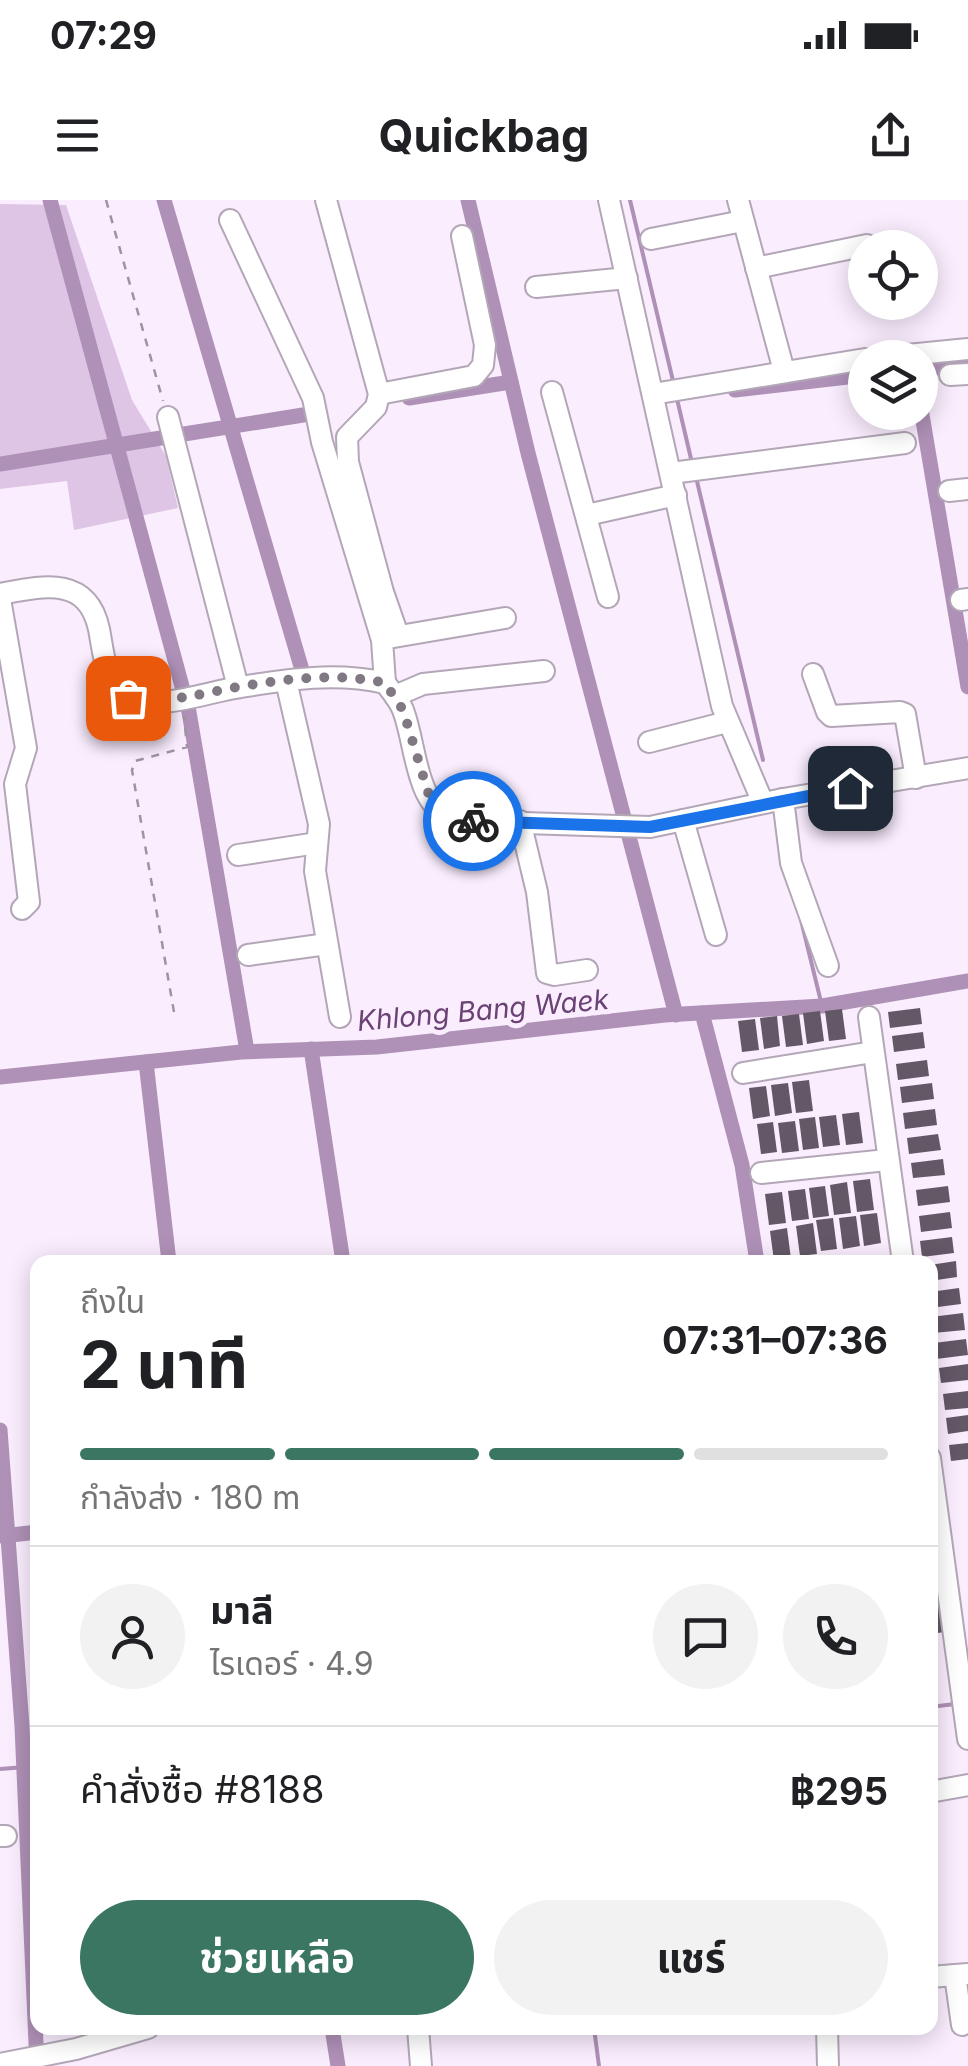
<!DOCTYPE html>
<html lang="th">
<head>
<meta charset="utf-8">
<style>
  :root { --surface:#fff; --page:#f2f2f2; --text:#202124; --muted:#757577; --line:#e0e0e0; --accent:#3a7662 }
  body { margin:0; font-family:Inter,"Noto Sans Thai",sans-serif; background:var(--page); color:var(--text); height:100vh; display:flex; flex-direction:column; font-size:38px; white-space:nowrap }
  * { box-sizing:border-box; margin:0 }
  p { font-size:32px; color:var(--muted) }
  .icon { flex:none; width:55px; height:55px; fill:none; stroke:currentColor; stroke-width:2; stroke-linecap:round; stroke-linejoin:round }
  .map { position:relative; flex:1; overflow:hidden }
  .drawer { position:absolute; left:30px; top:1055px; width:908px; height:780px; display:flex; flex-direction:column; background:var(--surface); border-radius:20px; box-shadow:0 5px 25px #0003 }
  .drawer>* { flex:none }
  .tools { position:absolute; left:848px; top:30px; display:grid; gap:20px }
  .tools a { display:grid; place-items:center; width:90px; height:90px; border-radius:50%; background:var(--surface); box-shadow:0 5px 25px #0003; font-size:50px }
  .pin { position:absolute; display:grid; place-items:center; width:85px; height:85px; color:#fff; margin:-42px; border-radius:20px; box-shadow:0 5px 15px #0006 }
  .courier { position:absolute; display:grid; place-items:center; width:100px; height:100px; margin:-50px; border:8px solid #1a73e8; border-radius:50%; background:#fff; color:#222; box-shadow:0 2px 12px #0007 }
  .head em { font-style:normal; font-weight:700 }
  .head div { display:flex; flex-direction:column-reverse }
  .head { display:flex; align-items:center; justify-content:space-between; height:170px; padding:0 50px }
  h1 { font-size:65px; font-weight:700; line-height:75px }
  .bar { display:grid; grid-template-columns:repeat(4,1fr); gap:15px 10px; align-content:center; height:120px; padding:0 50px }
  .bar i { height:12px; border-radius:8px; background:var(--line) }
  .bar .active { background:var(--accent) }
  .bar p { grid-column:span 4 }
  .line { display:flex; align-items:center; gap:25px; padding:0 50px; border-top:2px solid var(--line) }
  .line div { flex:1 }
  .round { display:grid; place-items:center; flex:none; width:105px; height:105px; border-radius:52px; background:var(--page) }
  .button { display:flex; gap:20px; margin-top:auto; padding:20px 50px }
  .button a { flex:1; height:115px; border-radius:60px; background:var(--accent); color:#fff; font-size:40px; font-weight:700; line-height:115px; text-align:center }
  .button a+a { background:var(--page); color:var(--text) }
  .status { display:flex; justify-content:space-between; align-items:center; height:70px; padding:0 50px; background:var(--surface); direction:ltr }
  .status svg { height:28px; fill:currentColor }
  header { display:flex; justify-content:space-between; align-items:center; height:130px; padding:0 50px; background:var(--surface); font-size:45px; font-weight:700 }
  .map>svg:first-child { display:block }
</style>
</head>
<body>
<div class="status"><b>07:29</b><svg viewBox="0 0 49 12"><path d="M0 12V9h3v3zM5 12V6h3v6zM10 12V3h3v9zM15 12V0h3v12zM26 1h20v11H26zM47 4h2v5h-2z"/></svg></div>
<header><svg class="icon" aria-label="menu" viewBox="0 0 24 24"><path d="M4 6h16M4 12h16M4 18h16"/></svg>Quickbag<svg class="icon" aria-label="share" viewBox="0 0 24 24"><path d="M12 15V3M7 8l5-5 5 5M5 13v7h14v-7"/></svg></header>
<div class="map">
<svg width="968" height="1866" viewBox="0 0 968 1866">
  <rect width="100%" height="100%" fill="#faedfe"/>
  <path fill="#dec5e5" d="M0,4L66,5L132,200L166,256L178,308L74,330L67,281L0,289Z"/>
  <g fill="none" stroke-linecap="round" stroke-linejoin="round">
    <g stroke="#af91b7" stroke-width="4">
      <path d="M630,0L674,185"/>
      <path d="M677,199L692,263"/>
      <path d="M696,277L763,560"/>
      <path d="M801,720L822,806"/>
      <path d="M930,1507L955,1504"/>
      <path d="M0,1569L38,1566"/>
      <path d="M594,1828L599,1866"/>
    </g>
    <g stroke="#af91b7" stroke-width="15">
      <path d="M50,0L189,512L247,851"/>
      <path d="M164,0L302,470"/>
      <path d="M468,0L528,253L676,815"/>
      <path d="M920,169L964,166"/>
      <path d="M735,190L865,175"/>
      <path d="M409,198L511,182"/>
      <path d="M920,203L968,487"/>
      <path d="M184,234L303,215"/>
      <path d="M0,264L161,238"/>
      <path d="M702,813L742,965L757,1062"/>
      <path d="M311,849L343,1062"/>
      <path d="M146,862L169,1062"/>
      <path d="M0,877L241,852L377,847L665,815L822,806L968,781"/>
      <path d="M0,1230L22,1526L37,1866"/>
      <path d="M2,1336L38,1332"/>
      <path d="M332,1828L338,1866"/>
    </g>
  </g>
  <g fill="#635866">
    <path d="M920,808L922,824L890,828L888,812Z"/>
    <path d="M842,809L846,839L829,841L825,811Z"/>
    <path d="M820,811L824,841L807,844L803,813Z"/>
    <path d="M799,814L803,845L786,847L782,816Z"/>
    <path d="M777,816L780,846L764,849L760,818Z"/>
    <path d="M755,819L759,850L742,852L738,821Z"/>
    <path d="M923,832L925,848L894,852L892,836Z"/>
    <path d="M927,860L929,876L898,880L896,864Z"/>
    <path d="M809,880L813,911L796,913L792,882Z"/>
    <path d="M788,883L792,913L775,916L771,885Z"/>
    <path d="M932,883L934,899L902,903L900,887Z"/>
    <path d="M766,886L770,916L753,919L749,888Z"/>
    <path d="M935,909L937,925L905,929L903,913Z"/>
    <path d="M859,912L863,943L846,945L842,914Z"/>
    <path d="M836,915L840,945L823,947L819,917Z"/>
    <path d="M815,917L819,948L803,950L799,919Z"/>
    <path d="M795,921L799,951L782,953L778,923Z"/>
    <path d="M773,922L777,952L761,954L757,924Z"/>
    <path d="M938,934L941,950L909,954L907,938Z"/>
    <path d="M943,959L945,975L913,978L911,963Z"/>
    <path d="M870,979L874,1010L857,1012L853,981Z"/>
    <path d="M847,982L851,1013L834,1015L830,985Z"/>
    <path d="M825,986L829,1016L813,1018L809,988Z"/>
    <path d="M948,986L950,1002L918,1006L916,990Z"/>
    <path d="M805,989L809,1019L792,1021L788,991Z"/>
    <path d="M782,992L786,1023L769,1025L765,994Z"/>
    <path d="M950,1012L952,1028L921,1032L919,1016Z"/>
    <path d="M877,1013L881,1043L864,1046L860,1015Z"/>
    <path d="M856,1016L860,1046L843,1049L839,1018Z"/>
    <path d="M833,1018L837,1049L821,1051L816,1020Z"/>
    <path d="M813,1023L817,1054L800,1056L796,1026Z"/>
    <path d="M787,1028L791,1059L774,1061L770,1031Z"/>
    <path d="M952,1037L954,1053L922,1057L920,1041Z"/>
    <path d="M956,1061L957,1077L930,1081V1065Z"/>
    <path d="M959,1088L961,1104L930,1108V1092Z"/>
    <path d="M963,1113L965,1130L933,1133L931,1117Z"/>
    <path d="M966,1139L968,1155L936,1159L934,1143Z"/>
    <path d="M968,1164V1180L941,1183L939,1168Z"/>
    <path d="M968,1191V1208L945,1210L943,1194Z"/>
    <path d="M968,1215V1231L948,1234L946,1218Z"/>
    <path d="M968,1243V1259L951,1261L949,1245Z"/>
    <path d="M941,1402L945,1432L930,1434V1403Z"/>
  </g>
  <g fill="none" stroke-linecap="round" stroke-linejoin="round">
    <g stroke="#b3a7b7" stroke-width="24">
      <g id="minor">
        <path d="M326,0L379,194L376,207L347,237L348,262L383,392L398,435"/>
        <path d="M609,0L722,506L763,603"/>
        <path d="M738,0L784,171"/>
        <path d="M230,20L313,198L322,242L382,440L385,483"/>
        <path d="M651,39L743,21"/>
        <path d="M756,68L867,45"/>
        <path d="M536,87L627,78"/>
        <path d="M877,158L968,149"/>
        <path d="M950,175L968,174"/>
        <path d="M552,192L608,397"/>
        <path d="M379,194L474,176L483,165L485,145L462,36"/>
        <path d="M653,194L865,159"/>
        <path d="M168,217L238,487"/>
        <path d="M671,273L905,243"/>
        <path d="M949,291L968,289"/>
        <path d="M587,315L676,295"/>
        <path d="M0,394C43,386 87,375 99,429C102,445 103,459 109,474C112,483 119,493 128,497C158,512 209,491 241,487C290,479 336,472 385,483C392,492 399,500 403,510C417,546 414,607 457,621L650,627L783,599L968,568"/>
        <path d="M0,399L26,548L15,584L29,702L22,709"/>
        <path d="M961,400L968,399"/>
        <path d="M388,438L505,418"/>
        <path d="M813,474L827,512L831,516L900,512L905,514L916,578"/>
        <path d="M286,481L319,624L315,671L340,817"/>
        <path d="M395,496L423,484L544,471"/>
        <path d="M649,542L727,522"/>
        <path d="M783,599L791,663L828,766"/>
        <path d="M683,620L716,735"/>
        <path d="M520,621L537,692L547,773L554,775L587,770"/>
        <path d="M238,655L317,643"/>
        <path d="M248,755L327,744"/>
        <path d="M869,817L903,1062"/>
        <path d="M743,873L873,852"/>
        <path d="M761,973L887,960"/>
        <path d="M930,1258L968,1539"/>
        <path d="M930,1592L968,1585"/>
        <path d="M0,1636H6"/>
        <path d="M955,1775L962,1825"/>
        <path d="M930,1777L968,1774"/>
        <path d="M418,1828L421,1866"/>
        <path d="M827,1828L828,1866"/>
        <path d="M0,1864L76,1849L148,1828"/>
      </g>
    </g>
    <g stroke="#9d94a0" stroke-width="2.5" stroke-dasharray="8 8" stroke-linecap="butt">
      <path d="M106,0L163,201"/>
      <path d="M174,812L132,570L135,561L187,547L184,516"/>
    </g>
    <use href="#minor" stroke="#fff" stroke-width="20"/>
  </g>
  <g fill="none" stroke-linecap="round" stroke-linejoin="round">
    <path stroke="#807983" stroke-width="10" stroke-dasharray="0 18" d="M128,498C172,503 195,495 237,487C286,479 336,472 385,483L403,510L432,605L444,617L473,621"/>
    <path stroke="#1a73e8" stroke-width="12" d="M473,621L650,627L850,588"/>
  </g>
  <g text-anchor="middle" stroke-width="10" stroke-linejoin="round" paint-order="stroke">
    <g font-size="28" font-style="italic" fill="#6b4275" stroke="#faedfe">
      <text transform="translate(483 810) rotate(-5)" y="10">Khlong Bang Waek</text>
    </g>
  </g>
</svg>
<div class="tools">
<a><svg class="icon" aria-label="locate" viewBox="0 0 24 24"><circle cx="12" cy="12" r="6"/><path d="M12 2v4M12 18v4M2 12h4M18 12h4"/></svg></a>
<a><svg class="icon" aria-label="layers" viewBox="0 0 24 24"><path d="M12 4l9 5-9 5-9-5zM3 14l9 5 9-5"/></svg></a>
</div>
<div class="pin" style="left:128px;top:498px;background:#ea580c"><svg class="icon" aria-label="bag" viewBox="0 0 24 24"><path d="M5 8h14l-1 12H6zM9 8a3 3 0 0 1 6 0"/></svg></div>
<div class="pin" style="left:850px;top:588px;background:#1f2937"><svg class="icon" aria-label="home" viewBox="0 0 24 24"><path d="M3 11l9-7 9 7M6 9v11h12V9"/></svg></div>
<div class="courier" style="left:473px;top:621px"><svg class="icon" aria-label="bike" viewBox="0 0 24 24"><circle cx="6" cy="16" r="4"/><circle cx="18" cy="16" r="4"/><path d="M6 16l4-8h5l3 8M10 8l3 8H6M13 5h3"/></svg></div>
<section class="drawer">
<div class="head"><div><h1>2 นาที</h1><p>ถึงใน</p></div><em>07:31–07:36</em></div>
<div class="bar"><i class="active"></i><i class="active"></i><i class="active"></i><i></i><p>กำลังส่ง · 180 m</p></div>
<div class="line" style="height:180px"><a class="round"><svg class="icon" aria-label="person" viewBox="0 0 24 24"><circle cx="12" cy="8" r="4"/><path d="M4 21q1-7 8-7t8 7"/></svg></a><div><b>มาลี</b><p>ไรเดอร์ · 4.9</p></div><a class="round"><svg class="icon" aria-label="chat" viewBox="0 0 24 24"><path d="M4 5h16v11H9l-5 4z"/></svg></a><a class="round"><svg class="icon" aria-label="phone" viewBox="0 0 24 24"><path d="M5 4h4l2 5-3 2q2 4 5 5l2-3 5 2v4C11 20 4 13 5 4z"/></svg></a></div>
<div class="line" style="height:130px"><div>คำสั่งซื้อ #8188</div><b>฿295</b></div>
<div class="button"><a>ช่วยเหลือ</a><a>แชร์</a></div>
</section>
</div>
</body>
</html>
